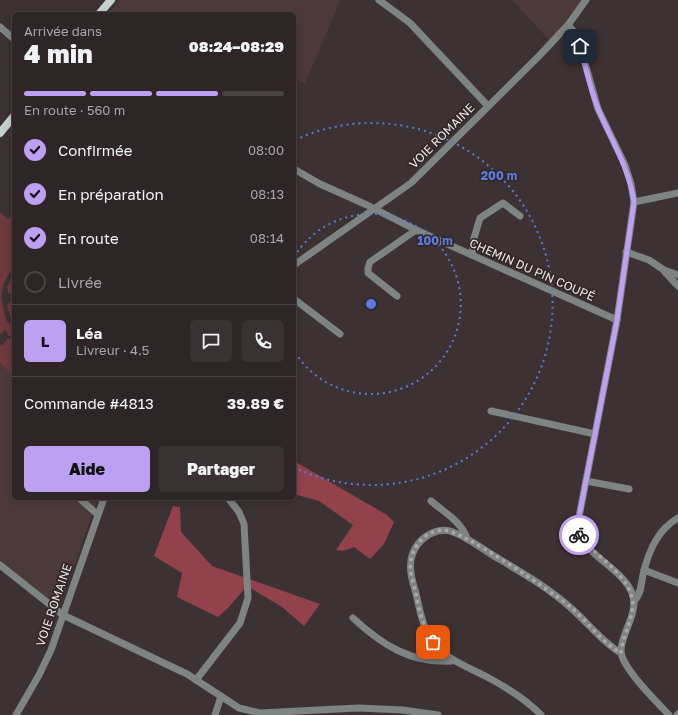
<!DOCTYPE html>
<html lang="fr">
<head>
<meta charset="utf-8">
<style>
  :root { --surface:#2e2626; --page:#3a3232; --text:#f1f3f6; --muted:#a7a5a7; --line:#494343; --accent:#bca0f2 }
  body { margin:0; font-family:"Golos Text",sans-serif; background:var(--page); color:var(--text); height:100vh; display:flex; flex-direction:column; font-size:15px; white-space:nowrap }
  * { box-sizing:border-box; margin:0 }
  p { font-size:13px; color:var(--muted) }
  .icon { flex:none; width:22px; height:22px; fill:none; stroke:currentColor; stroke-width:2; stroke-linecap:round; stroke-linejoin:round }
  .map { position:relative; flex:1; overflow:hidden }
  .details { position:absolute; left:12px; top:12px; width:284px; height:488px; display:flex; flex-direction:column; background:var(--surface); border-radius:6px; box-shadow:0 2px 10px #0003,0 0 0 1px var(--line) }
  .details>* { flex:none }
  .pin { position:absolute; display:grid; place-items:center; width:34px; height:34px; color:#fff; margin:-17px; border-radius:8px; box-shadow:0 2px 6px #0006 }
  .courier { position:absolute; display:grid; place-items:center; width:40px; height:40px; margin:-20px; border:3px solid #bca0f2; border-radius:50%; background:#fff; color:#222; box-shadow:0 1px 5px #0007 }
  .summary em { font-style:normal; font-weight:800 }
  .summary div { display:flex; flex-direction:column-reverse }
  .summary { display:flex; align-items:center; justify-content:space-between; height:68px; padding:0 12px }
  h1 { font-size:26px; font-weight:800; line-height:30px }
  .bar { display:grid; grid-template-columns:repeat(4,1fr); gap:6px 4px; align-content:center; height:48px; padding:0 12px }
  .bar i { height:5px; border-radius:3px; background:var(--line) }
  .bar .active { background:var(--accent) }
  .bar p { grid-column:span 4 }
  .line { display:flex; align-items:center; gap:10px; padding:0 12px; border-top:1px solid var(--line) }
  .line div { flex:1 }
  .round { display:grid; place-items:center; flex:none; width:42px; height:42px; border-radius:6px; background:var(--page) }
  ol { padding:0 12px; list-style:none }
  li { display:flex; align-items:center; gap:12px; height:44px }
  li p { margin-inline-start:auto }
  li .icon { padding:4px; border-radius:50%; background:var(--accent); color:#111; stroke-width:4 }
  li:last-child { color:var(--muted) }
  li i { width:22px; height:22px; border:2px solid var(--line); border-radius:50% }
  .cta { display:flex; gap:8px; margin-top:auto; padding:8px 12px }
  .cta a { flex:1; height:46px; border-radius:6px; background:var(--accent); color:#111; font-size:16px; font-weight:800; line-height:46px; text-align:center }
  .cta a+a { background:var(--page); color:var(--text) }
  .map>svg:first-child { display:block }
</style>
</head>
<body>
<div class="map">
<svg width="678" height="715" viewBox="0 0 678 715">
  <rect width="100%" height="100%" fill="#3d3233"/>
  <g fill="#4c3a3b">
    <path d="M120,0H340L305,84L294,78V14H108Z"/>
    <path d="M512,0H583L550,41Z"/>
    <path d="M0,363L14,377V498H98L59,608L0,561Z"/>
  </g>
  <g fill="#6e383d">
    <path d="M0,212L8,219L13,214L14,215V265L4,283L1,297L6,320L14,328V339L8,335L6,330L0,334Z"/>
    <path d="M14,273V296H13L8,292L7,287Z"/>
    <path d="M14,300V321L10,316L7,307L9,302Z"/>
    <path d="M8,338L14,341V377L0,363V344L2,346Z"/>
  </g>
  <g fill="#93424b">
    <path d="M294,461L387,515L394,522L384,544L370,559L354,547L343,551L336,550L353,525L319,501L294,494Z"/>
    <path d="M173,506L180,507L181,532L212,566L320,604L304,626L282,607L247,586L228,608L218,617L177,597L182,573L154,556Z"/>
  </g>
  <g fill="none" stroke-linecap="round" stroke-linejoin="round">
    <g stroke="#7e8482" stroke-width="7">
      <path d="M379,0L410,23L488,106"/>
      <path d="M568,25L577,35L598,109L625,165L631,184L634,202L617,320L578,522C578,526 578,531 579,534C588,556 623,570 632,593C640,613 620,634 621,652C623,669 657,702 669,715"/>
      <path d="M0,27L14,39"/>
      <path d="M294,169L320,184L367,205L416,230L617,320"/>
      <path d="M634,202L678,193"/>
      <path d="M626,252L649,260L664,270L678,275"/>
      <path d="M472,255L474,238L480,218L503,203L520,216"/>
      <path d="M294,265L411,183L539,56L568,25L586,0"/>
      <path d="M665,272L678,286"/>
      <path d="M397,296L368,273V268L370,262L416,230"/>
      <path d="M294,299L340,334"/>
      <path d="M491,411L595,434"/>
      <path d="M586,481L629,489"/>
      <path d="M79,498L97,514"/>
      <path d="M431,501C444,512 463,523 467,539"/>
      <path d="M0,565L63,615L187,674L239,708L260,713L358,708L403,710L438,715"/>
      <path d="M644,570L678,583"/>
      <path d="M634,601C641,595 641,584 643,575C648,552 657,530 678,518"/>
      <path d="M353,618C382,645 412,664 452,661"/>
      <path d="M196,680L240,623L248,598L244,524L239,512L228,498"/>
      <path d="M16,715L39,675L51,650L104,498"/>
      <path d="M215,715L221,696"/>
      <path d="M541,715C526,699 506,687 487,677C464,665 443,659 429,636C421,623 419,604 415,590C410,574 407,558 418,544C426,534 440,527 453,532C467,537 481,548 494,556C521,572 549,588 572,609C587,622 604,644 621,653"/>
      <path d="M677,715L678,714"/>
    </g>
    <g stroke="#c7d2cf" stroke-width="8">
      <path d="M99,14L111,0"/>
      <path d="M0,133L14,116"/>
    </g>
  </g>
  <g fill="none" stroke-linecap="round" stroke-linejoin="round">
    <path stroke="#aea6a6" stroke-width="4" stroke-dasharray="0 7.2" d="M433,642C421,625 418,602 413,582C409,569 409,556 418,544C424,536 433,530 443,530C461,529 555,594 572,608C587,622 604,644 621,653C622,639 630,625 632,611C638,582 602,560 584,542L579,535"/>
    <path stroke="#bca0f2" stroke-width="5" d="M579,535L578,522L617,320L634,202C629,168 612,141 599,111C590,90 586,67 580,46"/>
  </g>
  <g fill="none" stroke="#5b7bdc" stroke-width="2" stroke-dasharray="2 4">
    <path d="M294 257A90 90 0 1 1 294 351"/>
    <path d="M295 140A181 181 0 1 1 295 468"/>
  </g>
  <g text-anchor="middle" stroke-width="3.5" stroke-linejoin="round" paint-order="stroke">
    <g font-size="12" fill="#ebe4e4" stroke="#332829">
      <text transform="translate(442 136) rotate(-45)" y="4">VOIE ROMAINE</text>
      <text transform="translate(532 270) rotate(24)" y="4">CHEMIN DU PIN COUPÉ</text>
      <text transform="translate(54 605) rotate(-71)" y="4">VOIE ROMAINE</text>
    </g>
  </g>
  <circle cx="371" cy="304" r="6" fill="#5b7bdc" stroke="#332829" stroke-width="2"/>
  <g font-size="12" text-anchor="middle" font-weight="bold" fill="#5b7bdc" stroke="#332829" stroke-width="3.5" stroke-linejoin="round" paint-order="stroke">
    <text x="499" y="180">200 m</text>
    <text x="435" y="245">100 m</text>
  </g>
</svg>
<div class="pin" style="left:433px;top:642px;background:#ea580c"><svg class="icon" aria-label="bag" viewBox="0 0 24 24"><path d="M5 8h14l-1 12H6zM9 8a3 3 0 0 1 6 0"/></svg></div>
<div class="pin" style="left:580px;top:46px;background:#1f2937"><svg class="icon" aria-label="home" viewBox="0 0 24 24"><path d="M3 11l9-7 9 7M6 9v11h12V9"/></svg></div>
<div class="courier" style="left:579px;top:535px"><svg class="icon" aria-label="bike" viewBox="0 0 24 24"><circle cx="6" cy="16" r="4"/><circle cx="18" cy="16" r="4"/><path d="M6 16l4-8h5l3 8M10 8l3 8H6M13 5h3"/></svg></div>
<section class="details">
<div class="summary"><div><h1>4 min</h1><p>Arrivée dans</p></div><em>08:24–08:29</em></div>
<div class="bar"><i class="active"></i><i class="active"></i><i class="active"></i><i></i><p>En route · 560 m</p></div>
<ol>
<li><svg class="icon" aria-label="check" viewBox="0 0 24 24"><path d="M5 12l5 5 9-10"/></svg>Confirmée<p>08:00</p></li>
<li><svg class="icon" aria-label="check" viewBox="0 0 24 24"><path d="M5 12l5 5 9-10"/></svg>En préparation<p>08:13</p></li>
<li><svg class="icon" aria-label="check" viewBox="0 0 24 24"><path d="M5 12l5 5 9-10"/></svg>En route<p>08:14</p></li>
<li><i></i>Livrée</li>
</ol>
<div class="line" style="height:72px"><b class="round" style="background:var(--accent);color:#111">L</b><div><b>Léa</b><p>Livreur · 4.5</p></div><a class="round"><svg class="icon" aria-label="chat" viewBox="0 0 24 24"><path d="M4 5h16v11H9l-5 4z"/></svg></a><a class="round"><svg class="icon" aria-label="phone" viewBox="0 0 24 24"><path d="M5 4h4l2 5-3 2q2 4 5 5l2-3 5 2v4C11 20 4 13 5 4z"/></svg></a></div>
<div class="line" style="height:52px"><div>Commande #4813</div><b>39.89 €</b></div>
<div class="cta"><a>Aide</a><a>Partager</a></div>
</section>
</div>
</body>
</html>
